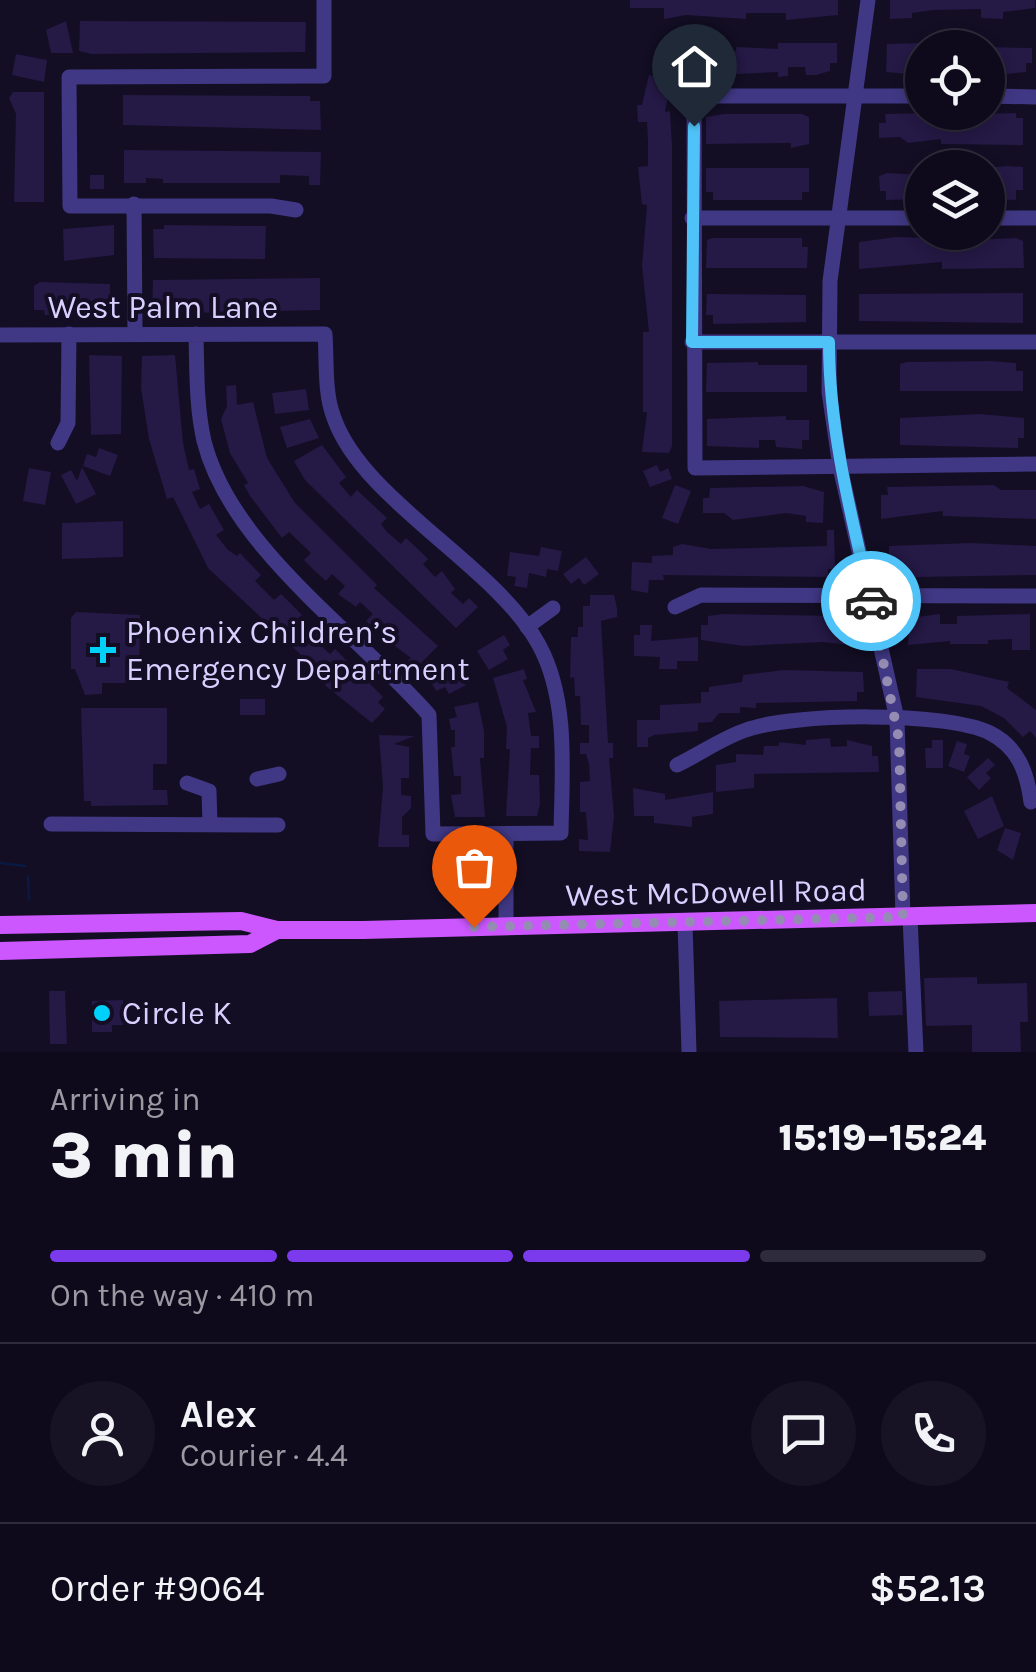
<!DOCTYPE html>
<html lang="en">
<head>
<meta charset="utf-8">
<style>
  :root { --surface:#0e0a1b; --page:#171324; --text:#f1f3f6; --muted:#9b9aa3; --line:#2e2b3a; --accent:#7c3aed }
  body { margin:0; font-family:Karla,sans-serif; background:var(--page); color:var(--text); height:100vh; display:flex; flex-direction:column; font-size:38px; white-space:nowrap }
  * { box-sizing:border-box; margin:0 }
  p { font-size:32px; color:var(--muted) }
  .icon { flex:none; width:55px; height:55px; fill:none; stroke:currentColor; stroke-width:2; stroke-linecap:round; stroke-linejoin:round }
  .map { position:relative; height:1052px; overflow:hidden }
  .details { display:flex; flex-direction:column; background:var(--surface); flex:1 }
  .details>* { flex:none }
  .buttons { position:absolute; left:905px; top:30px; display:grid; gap:20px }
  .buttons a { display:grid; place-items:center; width:100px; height:100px; border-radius:50%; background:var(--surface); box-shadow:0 5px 15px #0003,0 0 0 2px var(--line); font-size:50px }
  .pin { position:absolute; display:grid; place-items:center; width:85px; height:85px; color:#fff; margin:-102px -42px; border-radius:50% 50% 50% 0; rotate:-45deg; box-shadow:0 0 10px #0007 }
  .pin .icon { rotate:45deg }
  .courier { position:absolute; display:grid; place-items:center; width:100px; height:100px; margin:-50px; border:8px solid #4fc3f7; border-radius:50%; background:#fff; color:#222; box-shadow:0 2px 12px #0007 }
  .summary em { font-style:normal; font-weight:800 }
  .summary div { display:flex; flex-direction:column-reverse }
  .summary { display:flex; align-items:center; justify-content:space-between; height:170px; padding:0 50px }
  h1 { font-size:65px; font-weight:800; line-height:75px }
  .bar { display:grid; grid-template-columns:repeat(4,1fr); gap:15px 10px; align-content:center; height:120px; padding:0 50px }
  .bar i { height:12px; border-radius:8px; background:var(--line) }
  .bar .selected { background:var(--accent) }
  .bar p { grid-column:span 4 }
  .line { display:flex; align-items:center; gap:25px; padding:0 50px; border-top:2px solid var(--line) }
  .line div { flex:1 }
  .round { display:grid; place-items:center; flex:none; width:105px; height:105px; border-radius:52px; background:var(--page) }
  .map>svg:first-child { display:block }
</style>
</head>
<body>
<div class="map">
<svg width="1036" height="1052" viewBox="0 0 1036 1052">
  <rect width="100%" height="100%" fill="#130e24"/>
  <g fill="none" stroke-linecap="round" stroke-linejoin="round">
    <g stroke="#091942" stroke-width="2.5">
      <path d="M0,863L25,866"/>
      <path d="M28,876L29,900"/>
    </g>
  </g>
  <g fill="#251945">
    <path d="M630,0H838V15L786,20V13H746V19L686,15L664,19V8H630Z"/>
    <path d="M890,0H1035V8L1003,12V19L981,18V9L933,10L912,13V18L890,19Z"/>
    <path d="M66,21L73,53H51L46,30Z"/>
    <path d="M80,21L306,22L305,52L91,54L79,51Z"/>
    <path d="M690,40H708V51H736V47L778,49V43H837V63H830V71L816,75H806L805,67H788V76L778,77V72L716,75V72H698V66L691,70Z"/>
    <path d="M922,43L919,75L886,72L887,44Z"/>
    <path d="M988,47L1032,48V63H1026V72L998,75V68H988Z"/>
    <path d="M673,52L685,73L671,81L665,112L670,111L672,146V446L669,453L642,452L647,412H643V332H649L642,266L647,205L642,204L638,167L648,166V143L647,122H638L637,105H642L649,75L669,80L658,61Z"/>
    <path d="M16,54L47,60L44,82L12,75Z"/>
    <path d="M13,92H44V202H14L16,114L9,98Z"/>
    <path d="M123,95L310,96V101H320L321,130L123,125Z"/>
    <path d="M932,113V122L948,123V115L1016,113V118H1023V145L941,144V139L908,143L900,137L879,138V123H886L885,114Z"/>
    <path d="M724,114H802L809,117V144L791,148V143L706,144V117Z"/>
    <path d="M124,150L321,152L320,185H309V176L280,175V183H163V179L146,178V183H124Z"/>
    <path d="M1006,166L1023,167V190H1016V200L990,199L988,168Z"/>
    <path d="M706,168H809V192H802V200H713V192H706Z"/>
    <path d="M887,173L922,175V199L886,200V191H880L879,176Z"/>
    <rect x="90" y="175" width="14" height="14"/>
    <path d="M114,225V255L64,261L63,229Z"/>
    <path d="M164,225L266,226L265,259L154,258L153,229H164Z"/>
    <path d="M896,237L932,238V242L1016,238L1023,241L1024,268L942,269V262L859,269V242Z"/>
    <path d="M713,238H802V247H808L807,268H706L707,240Z"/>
    <path d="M320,278V310L152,314L153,280Z"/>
    <path d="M40,282L110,284V315H45L44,310H34V286Z"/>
    <path d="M1023,293V323L859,321V294Z"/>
    <path d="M707,294L806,295V322L713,324V315H706Z"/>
    <path d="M89,355L122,356L121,434L91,435Z"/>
    <path d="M175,355L183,443L189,470L194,469L200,489L192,492L200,509L209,504L224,530L216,535L228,550L237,556L240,553L261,575L255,581L274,600L281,594L302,615L297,619L310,631L314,627L323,635L316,641L330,654L335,649L383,697L378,702L385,709L372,723L327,687L312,671L315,668L208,568L173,497L167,499L149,439L141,388L142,356Z"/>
    <path d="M990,361L1016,363V371H1023V391H900V364L907,362Z"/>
    <path d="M758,362V365H807V392H706L707,363Z"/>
    <path d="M236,385L237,405L253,402L267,458L295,503L377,585L374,588L438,646L415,669L407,661L411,658L387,640L394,634L382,622L375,629L366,621L373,614L360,602L356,607L338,594L345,586L332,574L326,581L316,572L304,560L311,553L289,532L282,538L250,496L244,485L248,483L230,453L221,419L227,406L226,386Z"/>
    <path d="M306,389L309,410L275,414L272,393Z"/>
    <path d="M980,414L1024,418V438H1018V448L900,445V418Z"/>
    <path d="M786,416V420H809V440H802V449L776,447L775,440H759V448L707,446V419Z"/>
    <path d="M310,419L319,438L287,448L280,427Z"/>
    <path d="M322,445L346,477L339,483L351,497L357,490L387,518L381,524L387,532L401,544L406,538L420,551L428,559L423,564L435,577L442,571L455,589L451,593L463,604L469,598L478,607L456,628L305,480L294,461Z"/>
    <path d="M99,448L118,455L110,476L83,466L87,454L96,457Z"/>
    <path d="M657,465L660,472L668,468L672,479L650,487L643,471Z"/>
    <path d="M82,467L96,494L76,504L61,475L71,470L77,481Z"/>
    <path d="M29,468L51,472L45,505L23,501Z"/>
    <path d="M675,485L691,491L678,524L662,518Z"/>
    <path d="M994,485L1001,490H1036V519L943,516V511L881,519V495H888L887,487Z"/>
    <path d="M803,486L824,492L823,523L806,522V516L786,513L733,520L724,513H703V498H709L710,488Z"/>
    <path d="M123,521V557L62,559V523Z"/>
    <path d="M827,530H834L835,569H828V577L663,575L664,580H649L648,593L631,590L632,562L652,563V556L673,555V547L682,544L711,549L827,546Z"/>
    <path d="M971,543L1036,546V575L917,577L889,573V546Z"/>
    <path d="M541,547L562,551L558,571L547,569L546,577L529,573L527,588L514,586L516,577L507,576L510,552L539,556Z"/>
    <path d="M586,557L599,574L584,585L579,578L571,584L563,574Z"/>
    <path d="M590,595H614L617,608V617L601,621L608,743H613V758H609L614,816L610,852L579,851V839L588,840L586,812H580V782L590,781L589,764L586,754H580V743H589V725H581L580,696H575L574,677L570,678L571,637H578V627H583V606H590Z"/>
    <path d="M76,612L140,615L139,683H102V694L85,695L75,669H71V618Z"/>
    <path d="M723,614L842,616L848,619L849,645L823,642L744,646L701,640V625H708V616Z"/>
    <path d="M940,614V624H957V616L1030,614V650H1012V639L988,640V644H950V641L908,645L909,618Z"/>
    <path d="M640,625H652L651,641L698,637V661H677V669H659L660,657L634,656V635H640Z"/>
    <path d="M504,635L510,645L503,650L508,659L489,670L477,651Z"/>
    <path d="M458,665L466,685L449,694L445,687L436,691L430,680Z"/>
    <path d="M524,669L527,679L523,680L536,712L528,713L531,736H539V748H531L530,775H539L540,804L537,816H506L510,749H506L507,727L493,678Z"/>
    <path d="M917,669H951L1009,682L1007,688L1036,710V738L1030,731L1023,737L1004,718L981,706L916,697Z"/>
    <path d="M784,670L863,672L864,692H857V701L756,703V708L740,707V713H719L712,722L698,723V731L654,735L648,738V747H637V720H660V705L701,703V692H709V687L742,682L743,675Z"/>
    <rect x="240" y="699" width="25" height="16"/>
    <path d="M478,702L484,731V758H480L485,817H455L451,795L461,794V776H454L451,747H455V730H451L449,719L457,717L454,707Z"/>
    <path d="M81,708H167V764H153V790H167L168,805L91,806V801H84Z"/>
    <path d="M379,735L415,736L394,744L409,747V778H401V795L411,796V808L402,817V835H409V847H378L383,787Z"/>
    <path d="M830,738L831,747L847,746V740L872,746V756H878L879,772L754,774V788L716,792V765L736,762V754L763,755L764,746H779V742L806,745V740Z"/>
    <path d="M932,740H943V768H926L925,748H932Z"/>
    <path d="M957,741L967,744L964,754L970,756L964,772L948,766Z"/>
    <path d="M988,758L995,765L986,773L991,778L979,790L967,777Z"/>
    <path d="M633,788L665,794V800L713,792V814L692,817V827L654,823V816H634Z"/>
    <path d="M992,796L1004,826L978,839L964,811Z"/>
    <path d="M1005,828L1021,833L1013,860L997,850Z"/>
    <path d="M977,977V984L1027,983L1028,1022H1020L1021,1052H972V1025L926,1026L924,978Z"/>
    <path d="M49,991H65L67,1044H50Z"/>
    <path d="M902,991L903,1015L869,1016L868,992Z"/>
    <path d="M837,998L838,1038L720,1037L719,1001Z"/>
    <path d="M123,1000V1025H112V1032H92V1001Z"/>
  </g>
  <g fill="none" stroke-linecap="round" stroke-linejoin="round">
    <g stroke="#403884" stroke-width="15">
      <path d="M868,0L830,281L829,392L840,467L897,719L903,917"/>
      <path d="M922,96H694L695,468L1036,464"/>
      <path d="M988,96L1036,97"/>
      <path d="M134,204L135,334"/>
      <path d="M296,210L271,206H70L69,77L324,76V0"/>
      <path d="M692,218H922"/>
      <path d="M988,218H1036"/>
      <path d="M0,335L325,334C327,361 324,393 334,418C363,501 496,565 539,645C569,700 562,772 561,833L433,834L429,715C358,634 231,548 204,441C196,406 197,370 196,334"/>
      <path d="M692,342H1036"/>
      <path d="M58,443L68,423L69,334"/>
      <path d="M675,607L701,595L1036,596"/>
      <path d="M527,627L553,608"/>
      <path d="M677,765C700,754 722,738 746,730C791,713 947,711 990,733C1018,747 1027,772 1031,802"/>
      <path d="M257,779L279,774"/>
      <path d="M187,783L209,791L210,824"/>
      <path d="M51,824L278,825"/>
      <path d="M506,835V927"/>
      <path d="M910,917L916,1052"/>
      <path d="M685,923L689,1052"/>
    </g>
    <g stroke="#cc57ff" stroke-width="18">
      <path d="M0,925L241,921L277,930H363L1036,913"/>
      <path d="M0,951L250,944L277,930"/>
    </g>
  </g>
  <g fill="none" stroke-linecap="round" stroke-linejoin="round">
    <path stroke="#948cb2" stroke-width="10" stroke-dasharray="0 18" d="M474,927L903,917L899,740L871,601"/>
    <path stroke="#4fc3f7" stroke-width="12" d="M694,126L692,342H829C829,431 851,515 871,601"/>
  </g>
  <g fill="#00d1fb" stroke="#130e24" stroke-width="4">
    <path d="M98 635h10v10h10v10h-10v10h-10v-10h-10v-10h10z"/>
    <circle cx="102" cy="1013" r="10"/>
  </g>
  <g text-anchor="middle" stroke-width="8" stroke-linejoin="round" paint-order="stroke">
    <g font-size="32" fill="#d9d0ff" stroke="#130e24">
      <text x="163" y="318">West Palm Lane</text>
      <text transform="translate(716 892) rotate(-1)" y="11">West McDowell Road</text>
    </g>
    <g font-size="32" fill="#d9d0ff" stroke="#130e24" text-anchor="start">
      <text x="126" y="643">Phoenix Children’s<tspan x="126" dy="37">Emergency Department</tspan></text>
      <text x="122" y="1024">Circle K</text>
    </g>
  </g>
</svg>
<div class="buttons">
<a><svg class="icon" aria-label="locate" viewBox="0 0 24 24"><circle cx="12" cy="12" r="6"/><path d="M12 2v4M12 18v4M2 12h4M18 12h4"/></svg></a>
<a><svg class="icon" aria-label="layers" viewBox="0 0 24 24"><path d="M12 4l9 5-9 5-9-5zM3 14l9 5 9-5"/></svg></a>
</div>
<div class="pin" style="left:474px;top:927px;background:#ea580c"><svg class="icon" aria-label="bag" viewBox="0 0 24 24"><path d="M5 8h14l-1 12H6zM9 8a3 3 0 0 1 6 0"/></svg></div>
<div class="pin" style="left:694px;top:126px;background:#1f2937"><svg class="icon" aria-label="home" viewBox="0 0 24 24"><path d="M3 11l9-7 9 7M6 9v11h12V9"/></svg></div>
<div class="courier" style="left:871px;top:601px"><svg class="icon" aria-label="car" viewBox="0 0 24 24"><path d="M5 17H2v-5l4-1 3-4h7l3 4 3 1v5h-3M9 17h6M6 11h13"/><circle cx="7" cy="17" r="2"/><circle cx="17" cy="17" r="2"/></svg></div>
</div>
<section class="details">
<div class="summary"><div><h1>3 min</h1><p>Arriving in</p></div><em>15:19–15:24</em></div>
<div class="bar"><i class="selected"></i><i class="selected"></i><i class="selected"></i><i></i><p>On the way · 410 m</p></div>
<div class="line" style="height:180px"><a class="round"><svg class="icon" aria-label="person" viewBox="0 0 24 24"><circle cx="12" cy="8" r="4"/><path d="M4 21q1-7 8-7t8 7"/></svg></a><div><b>Alex</b><p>Courier · 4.4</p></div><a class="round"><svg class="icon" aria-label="chat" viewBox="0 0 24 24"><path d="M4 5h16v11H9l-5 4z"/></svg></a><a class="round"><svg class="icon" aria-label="phone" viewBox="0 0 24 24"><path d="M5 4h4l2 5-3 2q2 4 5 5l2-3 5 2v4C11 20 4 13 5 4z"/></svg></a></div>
<div class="line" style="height:130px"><div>Order #9064</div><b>$52.13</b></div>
</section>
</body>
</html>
